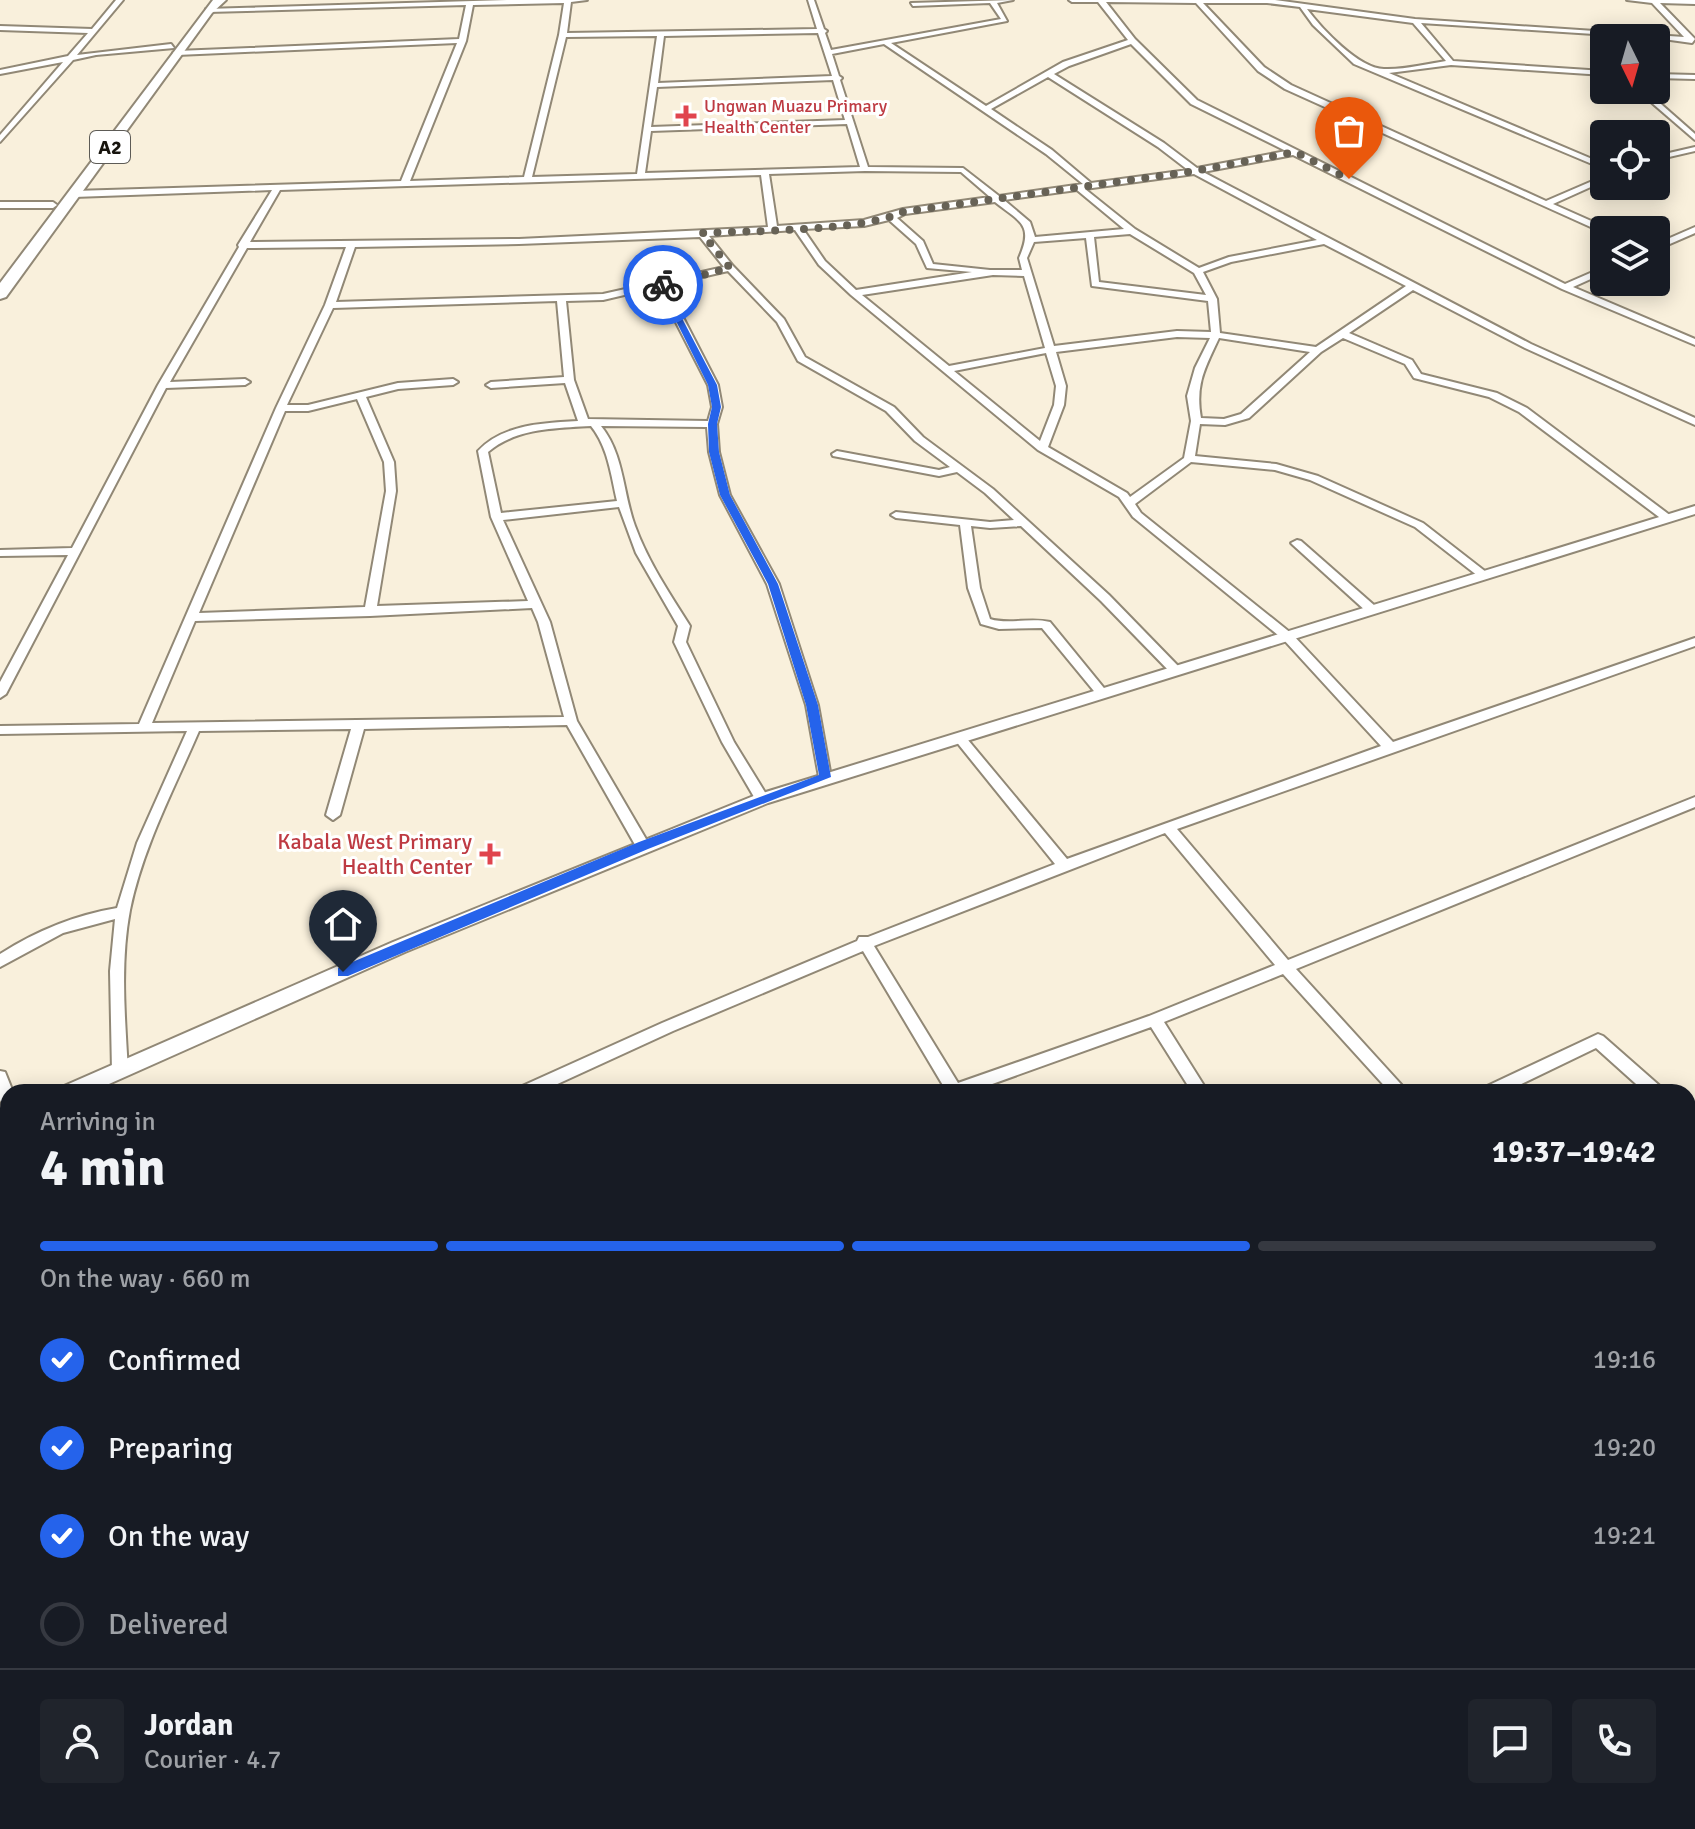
<!DOCTYPE html>
<html lang="en">
<head>
<meta charset="utf-8">
<style>
  :root { --surface:#171b24; --page:#20242c; --text:#f1f3f6; --muted:#9ea1a6; --line:#363941; --accent:#2563eb }
  body { margin:0; font-family:Signika,sans-serif; background:var(--page); color:var(--text); height:100vh; display:flex; flex-direction:column; font-size:30px; white-space:nowrap }
  * { box-sizing:border-box; margin:0 }
  p { font-size:26px; color:var(--muted) }
  .icon { flex:none; width:44px; height:44px; fill:none; stroke:currentColor; stroke-width:2; stroke-linecap:round; stroke-linejoin:round }
  .map { position:relative; flex:1; overflow:hidden }
  .panel { position:absolute; left:0px; top:1084px; width:1696px; height:746px; display:flex; flex-direction:column; background:var(--surface); border-radius:24px 24px 0 0; box-shadow:0 4px 20px #0003 }
  .panel>* { flex:none }
  .needle { width:52px; rotate:175deg }
  .fabs { position:absolute; left:1590px; top:24px; display:grid; gap:16px }
  .fabs a { display:grid; place-items:center; width:80px; height:80px; border-radius:8px; background:var(--surface); box-shadow:0 4px 20px #0003; font-size:40px }
  .pin { position:absolute; display:grid; place-items:center; width:68px; height:68px; color:#fff; margin:-82px -34px; border-radius:50% 50% 50% 0; rotate:-45deg; box-shadow:0 0 8px #0007 }
  .pin .icon { rotate:45deg }
  .courier { position:absolute; display:grid; place-items:center; width:80px; height:80px; margin:-40px; border:6px solid #2563eb; border-radius:50%; background:#fff; color:#222; box-shadow:0 2px 10px #0007 }
  .overview em { font-style:normal; font-weight:800 }
  .overview div { display:flex; flex-direction:column-reverse }
  .overview { display:flex; align-items:center; justify-content:space-between; height:136px; padding:0 40px }
  h1 { font-size:52px; font-weight:800; line-height:60px }
  .bar { display:grid; grid-template-columns:repeat(4,1fr); gap:12px 8px; align-content:center; height:96px; padding:0 40px }
  .bar i { height:10px; border-radius:6px; background:var(--line) }
  .bar .on { background:var(--accent) }
  .bar p { grid-column:span 4 }
  .line { display:flex; align-items:center; gap:20px; padding:0 40px; border-top:2px solid var(--line) }
  .line div { flex:1 }
  .round { display:grid; place-items:center; flex:none; width:84px; height:84px; border-radius:8px; background:var(--page) }
  ol { padding:0 40px; list-style:none }
  li { display:flex; align-items:center; gap:24px; height:88px }
  li p { margin-inline-start:auto }
  li .icon { padding:8px; border-radius:50%; background:var(--accent); color:#fff; stroke-width:4 }
  li:last-child { color:var(--muted) }
  li i { width:44px; height:44px; border:4px solid var(--line); border-radius:50% }
  .map>svg:first-child { display:block }
</style>
</head>
<body>
<div class="map">
<svg width="1695" height="1829" viewBox="0 0 1695 1829">
  <rect width="100%" height="100%" fill="#f9f0dc"/>
  <g fill="none" stroke-linecap="round" stroke-linejoin="round">
    <g stroke="#918876" stroke-width="4">
      <g id="minor">
        <path d="M116,0H123L77,55L171,44L174,48L96,55L73,60L0,142V135L63,62L0,74V70L68,56L88,33L0,30V26L92,29Z"/>
        <path d="M587,0L571,2L567,33L817,29L808,0H814L824,29L827,31L825,33L831,50L1001,19L990,3L913,6L911,3L1013,0L997,3L1007,21L891,43L986,106L1063,62L1128,40L1098,2H1072L1069,0H1275L1415,19L1684,37L1652,3L1627,0H1695V4L1660,3L1695,39L1692,43L1656,38L1421,23L1453,61L1604,71V75L1451,65L1389,73L1604,164V169L1354,64L1313,25L1300,7L1267,3H1203L1264,67L1291,85L1546,201L1604,176V181L1553,204L1607,228L1608,230H1604V233L1285,89L1258,71L1196,3L1106,2L1135,39L1197,100L1565,284L1604,267V273L1573,287L1695,339V345L1562,289L1293,155L1203,172L1531,344L1695,418V425L1525,348L1413,290L1349,333L1412,360L1421,374L1497,393L1527,408L1671,516V520H1663L1519,412L1489,397L1414,378L1405,364L1343,338L1321,352L1249,418L1225,425L1200,424L1195,456L1276,464L1318,476L1423,523L1486,572V576H1478L1415,527L1310,480L1275,470L1191,462L1135,504L1141,513L1292,634L1393,742L1695,638V646L1177,829L1288,960L1695,797V807L1296,969L1408,1092H1390L1283,974L1164,1022L1208,1092H1192L1151,1027L970,1092H947L863,951L673,1031L540,1092H517L520,1087L662,1023L857,941L859,937H868L1055,864L955,740L953,737L955,734H963L1067,859L1381,746L1284,640L1133,517L1119,497L1038,450L851,295L819,265L795,230L709,236L733,266L784,319L805,357L894,407L923,437L993,489L1109,595L1180,668L1182,671L1180,674H1172L1101,601L1021,526L990,528L971,526L980,588L990,619C1009,625 1030,617 1050,622L1108,693L1102,697L1098,696L1042,628L999,629L981,624L968,588L960,525L896,518L891,515L896,512L990,522L1014,520L985,493L957,472L939,476L833,456L832,454L837,451L939,470L950,467L915,441L886,411L798,361L777,322L728,271L662,286L672,296L718,385L722,407L717,424L719,452L730,495L779,584L818,705L831,777L830,780L825,782L819,777L806,705L767,584L720,495L709,452L707,427L601,426C624,454 623,494 635,526C648,562 670,594 690,626L686,642L734,742L769,799L767,802H757L722,742L674,642L678,626L636,553L619,507L503,520L550,622L577,721L650,846L648,850H638L567,725L364,729L340,815L333,820L326,815L351,729L199,731C174,789 143,847 130,910C120,963 125,1018 128,1071L125,1075L120,1077L115,1075L112,1071L110,971L115,919L63,933L0,967V954C36,931 75,915 117,908L137,843L187,731L0,734V726L139,724L276,408L325,305L346,247L247,248L170,382L245,379L250,382L245,385L166,388L6,694L0,698V682L68,555L0,556V550L72,548L158,385L239,247L238,245L272,190L74,197L70,194L74,191L401,181L457,43L177,55L173,53L177,51L459,39L466,5L208,12L206,9L507,0ZM564,3L559,35L524,177L410,181L466,41L473,5ZM1307,9L1413,23L1446,61C1426,64 1404,70 1384,69C1359,69 1321,28 1307,9ZM818,33L832,76L658,83L664,36ZM657,36L637,174L532,177L566,37ZM884,44L1046,154L1083,184L999,196L963,168L868,167L840,80L842,78L839,76L832,54ZM1131,44L1191,104L1286,151L1197,168L1164,143L1054,74L1069,66ZM1048,77L1158,147L1188,170L1091,183L1052,150L991,109ZM833,80L845,120L651,127L657,87ZM847,124L860,167L645,173L651,131ZM865,171L961,172L990,197L903,209L864,220L777,226L769,174ZM1194,174L1317,240L1229,257L1199,268L1135,229L1085,189ZM761,175L768,227L519,239L250,242L280,190ZM1077,190L1124,229L1035,237L1030,222L1004,200ZM995,202C1020,222 1034,224 1019,258L1022,270H990L933,264L923,241L897,218L905,214ZM889,220L916,244L927,268L972,272L856,290L825,261L803,229L864,226ZM1130,234L1194,273L1206,295L1099,282L1094,237ZM700,237L724,267L603,294L336,302L355,247L519,244ZM1086,238L1092,286L1208,301L1211,332L1177,331L1054,346L1027,258L1034,242ZM1324,244L1406,286L1316,347L1220,333L1217,299L1203,272L1231,262ZM993,275L1024,276L1045,348L949,366L862,295ZM654,288L663,297L708,385L712,407L708,421L588,419L574,380L566,301L603,300ZM557,301L564,377L491,382L486,385L491,388L565,383L578,421C544,423 503,424 478,451L491,517L528,601L377,606L396,491L394,462L366,397L398,389L453,385L458,382L453,379L398,383L308,405H287L333,308ZM1177,337L1210,338L1195,368L1187,396L1191,421L1184,458L1130,497L1127,493L1048,447L1064,405L1066,386L1056,352ZM1219,338L1310,352L1241,414L1224,419L1201,418C1195,384 1205,368 1219,338ZM1046,353L1056,386L1054,405L1040,441L954,371ZM357,399L384,462L386,491L365,607L199,613L285,411H308ZM591,426C608,447 611,475 617,501L501,513L488,452C516,428 556,428 591,426ZM532,608L538,622L564,717L152,723L195,621L370,616ZM1165,833L1275,965L1149,1016L958,1083L874,946Z"/>
        <path d="M1656,74L1695,75V79L1656,78Z"/>
        <path d="M1637,90H1645L1695,134V140Z"/>
        <path d="M1695,147V151L1656,160V156Z"/>
        <path d="M0,202H53L57,205L53,208H0Z"/>
        <path d="M1695,227V233L1656,250V244Z"/>
        <path d="M1297,540L1301,541L1375,606V612H1367L1293,545L1291,543Z"/>
        <path d="M1598,1034L1603,1036L1661,1087L1664,1092H1645L1596,1048L1505,1092H1482L1485,1087Z"/>
        <path d="M0,1071L5,1072L13,1092H8V1108L3,1106L0,1100Z"/>
        <path d="M1688,1113L1695,1117V1133L1688,1129Z"/>
        <path d="M1688,1370L1695,1374V1395L1688,1391Z"/>
        <path d="M8,1449V1467L0,1469V1451Z"/>
        <path d="M1688,1723L1695,1726V1751L1688,1748Z"/>
        <path d="M281,1822H314L311,1829H278Z"/>
        <path d="M610,1822H632L633,1829H611Z"/>
      </g>
    </g>
    <g stroke="#918876" stroke-width="4">
      <g id="tertiary">
        <path d="M1695,506V514L768,803L405,952L91,1092H61L64,1086L393,942L756,795Z"/>
        <path d="M8,1110V1129L0,1132V1113Z"/>
      </g>
    </g>
    <g stroke="#918876" stroke-width="4">
      <path id="trunk" d="M213,0H226L212,13L6,297L0,299V283Z"/>
    </g>
    <use href="#minor" fill="#fff" fill-rule="evenodd"/>
    <use href="#tertiary" fill="#fff" fill-rule="evenodd"/>
    <use href="#trunk" fill="#fff" fill-rule="evenodd"/>
  </g>
  <path fill="#2563eb" d="M663,282L717,385L721,407L717,424L719,452L730,495L778,584L818,705L831,777L648,849L348,976H338V968L639,842L819,775L806,705L768,584L720,495L709,452L708,424L712,407L708,385L664,297L653,286Z"/>
  <g fill="none" stroke-linecap="round" stroke-linejoin="round">
    <path stroke="#676256" stroke-width="8" stroke-dasharray="0 14.4" d="M663,285L730,268L702,233C750,231 865,231 903,212L1195,171L1295,152L1349,179"/>
  </g>
  <g fill="#e0444e" stroke="#fff" stroke-width="3">
    <path d="M682 104h8v8h8v8h-8v8h-8v-8h-8v-8h8z"/>
    <path d="M486 842h8v8h8v8h-8v8h-8v-8h-8v-8h8z"/>
  </g>
  <g text-anchor="middle" stroke-width="6" stroke-linejoin="round" paint-order="stroke">
    <g font-size="18" fill="#be3a42" stroke="#fff" text-anchor="start">
      <text x="704" y="112">Ungwan Muazu Primary<tspan x="704" dy="21">Health Center</tspan></text>
    </g>
    <rect fill="#fff" stroke="#5d5b56" stroke-width="2" x="90" y="131" width="40" height="32" rx="6"/>
    <g font-size="20" font-weight="bold" fill="#18150e">
      <text x="110" y="154">A2</text>
    </g>
    <g font-size="22" fill="#be3a42" stroke="#fff" text-anchor="end">
      <text x="472" y="849">Kabala West Primary<tspan x="472" dy="25">Health Center</tspan></text>
    </g>
  </g>
</svg>
<div class="fabs">
<a><svg class="needle" viewBox="-14 -14 28 28"><path d="M0-13l5 13h-10z" fill="#e53935"/><path d="M0 13l5-13h-10z" fill="#9ea1a6"/></svg></a>
<a><svg class="icon" aria-label="locate" viewBox="0 0 24 24"><circle cx="12" cy="12" r="6"/><path d="M12 2v4M12 18v4M2 12h4M18 12h4"/></svg></a>
<a><svg class="icon" aria-label="layers" viewBox="0 0 24 24"><path d="M12 4l9 5-9 5-9-5zM3 14l9 5 9-5"/></svg></a>
</div>
<div class="pin" style="left:1349px;top:179px;background:#ea580c"><svg class="icon" aria-label="bag" viewBox="0 0 24 24"><path d="M5 8h14l-1 12H6zM9 8a3 3 0 0 1 6 0"/></svg></div>
<div class="pin" style="left:343px;top:972px;background:#1f2937"><svg class="icon" aria-label="home" viewBox="0 0 24 24"><path d="M3 11l9-7 9 7M6 9v11h12V9"/></svg></div>
<div class="courier" style="left:663px;top:285px"><svg class="icon" aria-label="bike" viewBox="0 0 24 24"><circle cx="6" cy="16" r="4"/><circle cx="18" cy="16" r="4"/><path d="M6 16l4-8h5l3 8M10 8l3 8H6M13 5h3"/></svg></div>
<section class="panel">
<div class="overview"><div><h1>4 min</h1><p>Arriving in</p></div><em>19:37–19:42</em></div>
<div class="bar"><i class="on"></i><i class="on"></i><i class="on"></i><i></i><p>On the way · 660 m</p></div>
<ol>
<li><svg class="icon" aria-label="check" viewBox="0 0 24 24"><path d="M5 12l5 5 9-10"/></svg>Confirmed<p>19:16</p></li>
<li><svg class="icon" aria-label="check" viewBox="0 0 24 24"><path d="M5 12l5 5 9-10"/></svg>Preparing<p>19:20</p></li>
<li><svg class="icon" aria-label="check" viewBox="0 0 24 24"><path d="M5 12l5 5 9-10"/></svg>On the way<p>19:21</p></li>
<li><i></i>Delivered</li>
</ol>
<div class="line" style="height:144px"><a class="round"><svg class="icon" aria-label="person" viewBox="0 0 24 24"><circle cx="12" cy="8" r="4"/><path d="M4 21q1-7 8-7t8 7"/></svg></a><div><b>Jordan</b><p>Courier · 4.7</p></div><a class="round"><svg class="icon" aria-label="chat" viewBox="0 0 24 24"><path d="M4 5h16v11H9l-5 4z"/></svg></a><a class="round"><svg class="icon" aria-label="phone" viewBox="0 0 24 24"><path d="M5 4h4l2 5-3 2q2 4 5 5l2-3 5 2v4C11 20 4 13 5 4z"/></svg></a></div>
</section>
</div>
</body>
</html>
